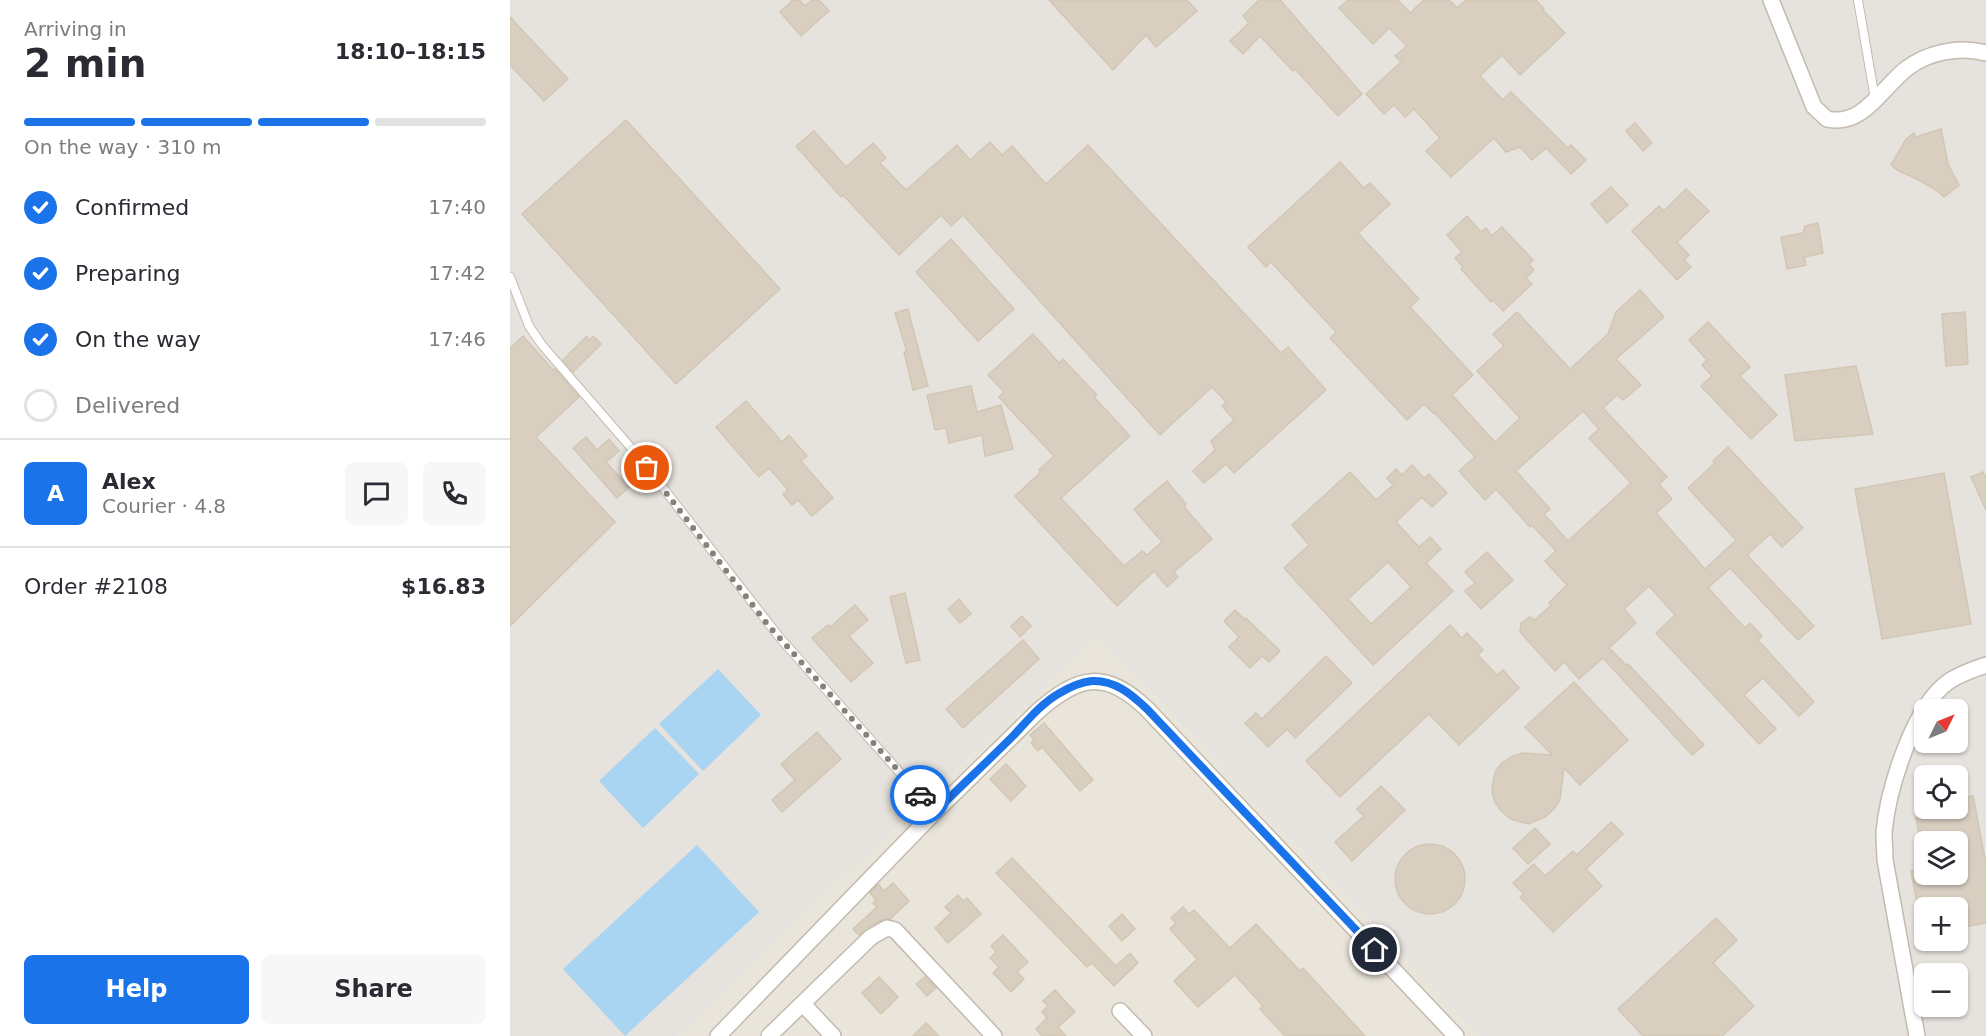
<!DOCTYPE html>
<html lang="en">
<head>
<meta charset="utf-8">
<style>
  :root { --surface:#fff; --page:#f7f7f7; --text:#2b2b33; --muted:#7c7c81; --line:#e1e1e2; --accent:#1a73e8 }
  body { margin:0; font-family:"DejaVu Sans",sans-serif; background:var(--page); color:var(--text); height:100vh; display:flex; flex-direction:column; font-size:22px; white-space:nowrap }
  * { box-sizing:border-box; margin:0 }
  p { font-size:20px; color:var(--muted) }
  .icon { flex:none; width:33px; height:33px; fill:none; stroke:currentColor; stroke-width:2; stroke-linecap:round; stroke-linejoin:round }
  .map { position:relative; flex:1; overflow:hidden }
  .drawer { display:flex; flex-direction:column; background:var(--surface); width:510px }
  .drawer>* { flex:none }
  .needle { width:39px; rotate:47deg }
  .tools { position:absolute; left:1404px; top:699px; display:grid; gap:12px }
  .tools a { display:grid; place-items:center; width:54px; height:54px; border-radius:9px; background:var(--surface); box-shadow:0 2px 4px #0004; font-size:30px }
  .pin { position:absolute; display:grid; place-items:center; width:51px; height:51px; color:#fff; margin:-26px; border:3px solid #fff; border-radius:50%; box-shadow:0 2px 6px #0007 }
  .courier { position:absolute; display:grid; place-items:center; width:60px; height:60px; margin:-30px; border:4px solid #1a73e8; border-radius:50%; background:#fff; color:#222; box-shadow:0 2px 8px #0007 }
  .headline em { font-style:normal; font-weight:800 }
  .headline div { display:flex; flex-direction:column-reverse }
  .headline { display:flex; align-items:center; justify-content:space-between; height:102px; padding:0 24px }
  h1 { font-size:39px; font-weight:800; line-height:45px }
  .bar { display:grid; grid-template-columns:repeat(4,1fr); gap:9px 6px; align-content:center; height:72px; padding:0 24px }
  .bar i { height:8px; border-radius:4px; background:var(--line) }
  .bar .active { background:var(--accent) }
  .bar p { grid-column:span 4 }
  .line { display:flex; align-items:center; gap:15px; padding:0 24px; border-top:2px solid var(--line) }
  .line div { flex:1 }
  .round { display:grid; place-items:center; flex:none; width:63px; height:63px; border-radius:9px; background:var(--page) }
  ol { padding:0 24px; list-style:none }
  li { display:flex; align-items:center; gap:18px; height:66px }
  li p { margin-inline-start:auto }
  li .icon { padding:6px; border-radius:50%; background:var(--accent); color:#fff; stroke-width:4 }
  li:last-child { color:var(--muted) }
  li i { width:33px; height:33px; border:3px solid var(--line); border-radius:50% }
  .button { display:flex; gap:12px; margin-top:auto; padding:12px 24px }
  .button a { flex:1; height:69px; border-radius:9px; background:var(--accent); color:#fff; font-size:24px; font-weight:800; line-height:69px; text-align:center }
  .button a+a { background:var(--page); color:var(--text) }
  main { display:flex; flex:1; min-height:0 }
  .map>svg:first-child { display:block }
</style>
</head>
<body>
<main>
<section class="drawer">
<div class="headline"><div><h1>2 min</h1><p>Arriving in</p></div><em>18:10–18:15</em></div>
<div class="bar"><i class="active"></i><i class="active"></i><i class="active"></i><i></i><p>On the way · 310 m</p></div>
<ol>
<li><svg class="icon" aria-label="check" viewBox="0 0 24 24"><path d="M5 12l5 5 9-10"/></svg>Confirmed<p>17:40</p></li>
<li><svg class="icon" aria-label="check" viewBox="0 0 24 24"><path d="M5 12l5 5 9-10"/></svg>Preparing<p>17:42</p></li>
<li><svg class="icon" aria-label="check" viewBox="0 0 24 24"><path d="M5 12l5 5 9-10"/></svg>On the way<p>17:46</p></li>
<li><i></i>Delivered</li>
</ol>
<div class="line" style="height:108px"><b class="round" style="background:var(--accent);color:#fff">A</b><div><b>Alex</b><p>Courier · 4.8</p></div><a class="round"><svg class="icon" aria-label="chat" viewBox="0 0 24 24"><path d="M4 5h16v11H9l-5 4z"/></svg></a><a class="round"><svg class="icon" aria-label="phone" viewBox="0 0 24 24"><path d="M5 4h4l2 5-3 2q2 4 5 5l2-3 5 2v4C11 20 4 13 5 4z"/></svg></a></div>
<div class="line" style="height:78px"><div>Order #2108</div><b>$16.83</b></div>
<div class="button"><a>Help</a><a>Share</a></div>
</section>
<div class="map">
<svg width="1476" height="1036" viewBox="0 0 1476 1036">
  <rect width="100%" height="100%" fill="#f6f3ec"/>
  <path fill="#eae5da" d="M588,636L970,1036H168L210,993Z"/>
  <path fill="#e6e2dd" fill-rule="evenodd" d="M0,0H1476V1036H970L588,636L210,993L168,1036H0ZM1414,710H1448V742H1414ZM1414,776H1448V808H1414ZM1414,842H1448V874H1414ZM1414,908H1448V940H1414ZM1414,974H1448V1006H1414Z"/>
  <g fill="#a9d4f2">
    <path d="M208,669L251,715L193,771L149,724Z"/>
    <path d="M145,728L189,774L133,828L89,781Z"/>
    <path d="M187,845L249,912L115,1036L53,969Z"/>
  </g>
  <g fill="#d8cfc1" stroke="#d3c7b4" stroke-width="1.5" fill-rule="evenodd">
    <path d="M283,0H289L295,6L302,0H309L319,11L291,36L270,12Z"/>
    <path d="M539,0H677L687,11L646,47L636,35L603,70Z"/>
    <path d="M749,0H770L852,94L828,116L785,69L783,71L750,36L733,54L720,41L739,23L733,16Z"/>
    <path d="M838,0H888L900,13L914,0H939L947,8L956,0H1026L1034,9L1033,10L1055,33L1010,75L992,55L970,76L993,100L1001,92L1058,148L1061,145L1076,160L1061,174L1036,148L1022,160L1010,147L996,152L984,138L941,177L916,151L930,138L904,109L895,117L884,105L874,114L856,94L891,62L885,56L897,46L879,28L863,44L829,8Z"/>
    <path d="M0,17L58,79L34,101L0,65Z"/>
    <path d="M116,120L270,289L166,384L12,214Z"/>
    <path d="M1125,123L1142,143L1133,151L1116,131Z"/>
    <path d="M1431,129L1438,164L1449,185L1434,197L1426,190L1407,179L1389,171L1381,165L1396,139L1404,133L1406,137Z"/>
    <path d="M304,131L336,167L363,143L376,158L370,163L396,190L447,145L460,160L480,142L492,155L502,146L536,184L578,145L771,353L778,347L816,390L724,473L716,464L694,483L683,471L705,450L701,441L724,420L712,406L716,402L702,387L650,435L453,215L441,226L431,215L389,255L333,195L331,197L286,146Z"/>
    <path d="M830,162L854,188L860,183L880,204L848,233L909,299L900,307L963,375L942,395L985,442L1010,418L967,371L994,346L983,334L1007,312L1060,369L1098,334L1106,312L1130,290L1154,317L1106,359L1131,385L1113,400L1107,395L1093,408L1157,477L1149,484L1162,499L1146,513L1195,569L1226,540L1178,488L1205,463L1203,461L1218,447L1293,528L1272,547L1260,534L1237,555L1304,626L1288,640L1220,568L1198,588L1235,628L1240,623L1252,636L1248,640L1304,702L1289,716L1253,678L1234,695L1266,729L1249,744L1146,633L1165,615L1139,586L1114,609L1126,623L1099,648L1117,666L1118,664L1194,745L1182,755L1093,658L1069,679L1054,662L1045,671L1010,632L1011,623L1020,617L1025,620L1041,605L1039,603L1057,585L1035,561L1046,551L1022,525L1020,527L986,489L975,500L949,471L965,457L924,412L923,413L914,404L897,420L820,338L826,332L761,262L756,267L738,247ZM1073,411L1089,429L1079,438L1121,483L1058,541L1034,514L1040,509L1006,471Z"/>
    <path d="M1101,187L1118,205L1097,223L1081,204Z"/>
    <path d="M1176,189L1199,211L1167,242L1179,255L1174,260L1181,267L1167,280L1122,231L1149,206L1154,211Z"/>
    <path d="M957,216L971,232L976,228L982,236L992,227L1023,260L1019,264L1024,270L1016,278L1022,284L993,311L983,300L981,302L951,269L953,267L945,258L952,252L937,235Z"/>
    <path d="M1308,223L1313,253L1294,257L1296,265L1277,269L1271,237L1293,233L1295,226Z"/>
    <path d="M441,239L504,309L468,341L406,272Z"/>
    <path d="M398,309L418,386L403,390L394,352H397L385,313Z"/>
    <path d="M1455,312L1458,364L1436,366L1432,314Z"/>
    <path d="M1198,322L1240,367L1230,376L1267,415L1241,439L1191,386L1202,376L1192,365L1197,360L1179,340Z"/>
    <path d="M523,334L549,363L553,359L587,395L584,397L620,436L551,498L614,566L632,551L637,555L652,542L624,509L657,481L676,504L674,507L702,539L664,572L668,577L657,587L644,571L607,606L505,496L531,472L529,470L544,456L495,404L489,397L494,392L478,375Z"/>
    <path d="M13,336L43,370L45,369L69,397L26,437L105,522L0,626V348Z"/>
    <path d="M77,336L79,341L83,336L91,344L63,372L53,360Z"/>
    <path d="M1346,366L1363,434L1285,441L1275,375Z"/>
    <path d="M461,386L467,412L491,405L503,449L475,456L472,435L439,443L436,428L425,430L417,395Z"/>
    <path d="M236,401L272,442L279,435L297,456L291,461L323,498L302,516L288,500L282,505L273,494L278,490L259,468L249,477L206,427Z"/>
    <path d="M76,437L87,450L99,439L109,451L96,462L119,487L107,498L63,448Z"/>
    <path d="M902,465L914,478L919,474L937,493L922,507L912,497L886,522L909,547L920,537L931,549L916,563L943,591L863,665L774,568L799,545L782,525L840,472L866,500L883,485L877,478L886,469L892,475ZM878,562L901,587L861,624L838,599Z"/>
    <path d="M1473,472L1476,478V510L1461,477Z"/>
    <path d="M1434,473L1461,624L1372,639L1345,489Z"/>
    <path d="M977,552L1003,580L971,609L955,591L965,583L955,572Z"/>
    <path d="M395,593L410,660L396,663L380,597Z"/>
    <path d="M449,599L461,614L450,623L438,609Z"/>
    <path d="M345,605L358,620L339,636L363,663L341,682L302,638L318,625L320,627Z"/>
    <path d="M725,610L735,620L736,618L770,651L759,662L752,656L740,668L719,647L729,637L714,621Z"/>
    <path d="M512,616L521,626L510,637L501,626Z"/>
    <path d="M940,625L952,638L957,633L973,650L968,655L987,675L993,670L1009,688L949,745L919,714L830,797L796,761Z"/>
    <path d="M513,640L529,659L453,728L436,709Z"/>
    <path d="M816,656L842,683L785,738L777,729L758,747L735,723L746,713L752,719Z"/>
    <path d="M1064,682L1118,740L1070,785L1054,768L1050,799L1044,809L1035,817L1018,824L1001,819L991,811L985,802L982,792L983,781L986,770L993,762L1003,756L1013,753L1042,755L1015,727Z"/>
    <path d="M534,723L583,780L570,791L532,747L528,751L521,743L524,740L520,735Z"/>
    <path d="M307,732L331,759L272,812L262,800L285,780L271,764Z"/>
    <path d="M496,764L516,786L501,801L480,779Z"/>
    <path d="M871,786L895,810L842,861L825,842L854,816L847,809Z"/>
    <path d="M1463,796L1476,864V923L1448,928V908H1408L1401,871L1414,869V874H1448V842H1410L1406,817L1441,811L1440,808H1448V799Z"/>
    <path d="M1101,822L1113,834L1076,869L1092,886L1043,932L1010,897L1014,894L1003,883L1024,864L1035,876L1063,851L1067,855Z"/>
    <path d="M1025,828L1040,844L1018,864L1003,848Z"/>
    <circle cx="920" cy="879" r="35"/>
    <path d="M502,858L606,966L620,953L628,963L604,986L582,963L577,967L486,873Z"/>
    <path d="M383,883L399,901L380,919L372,920L356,928L349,935L343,929L367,907L363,903L366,900L360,893L368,884L374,891Z"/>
    <path d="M448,895L453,901L457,898L471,914L438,943L425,928L441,913L435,907Z"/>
    <path d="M673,907L679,914L684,910L720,948L746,924L790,971L793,968L855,1036H775L750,1009L753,1006L725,975L688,1007L664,981L687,959L660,929L666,923L661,918Z"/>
    <path d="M612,914L625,929L612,941L599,926Z"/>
    <path d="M1206,918L1227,940L1203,963L1244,1006L1212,1036H1133L1108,1009Z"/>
    <path d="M493,935L518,962L507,972L514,979L501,992L483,973L489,967L480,958L486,952L481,946Z"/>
    <path d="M369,977L388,997L371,1014L352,993Z"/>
    <path d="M415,977L426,988L417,996L406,984Z"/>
    <path d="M545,990L565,1012L548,1027L556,1036H532L526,1029L537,1018L532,1012L538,1006L533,1001Z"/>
    <path d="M416,1023L429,1036H403Z"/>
  </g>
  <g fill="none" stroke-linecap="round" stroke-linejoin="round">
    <g stroke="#c2bbae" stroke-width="10">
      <g id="service">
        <path d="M1348,0L1365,99"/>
        <path d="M0,277L19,326L32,345L129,457L270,638L425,812"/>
      </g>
    </g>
    <g stroke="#c2bbae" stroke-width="18">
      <g id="minor">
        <path d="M1261,0L1304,107L1317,119C1353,127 1372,88 1396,69C1418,52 1449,46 1476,53"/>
        <path d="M293,1004L323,1036"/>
        <path d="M610,1011L634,1036"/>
        <path d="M208,1036L420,817L527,712C569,675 595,669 637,709L946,1036"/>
        <path d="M259,1036L361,937L377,928L385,930L484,1036"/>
        <path d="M1407,1036L1375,860C1375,851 1374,841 1374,832C1378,790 1403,707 1438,682C1449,674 1464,669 1476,665"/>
      </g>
    </g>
    <use href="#service" stroke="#fff" stroke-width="8"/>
    <use href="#minor" stroke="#fff" stroke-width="15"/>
  </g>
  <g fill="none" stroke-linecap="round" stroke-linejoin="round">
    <path stroke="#878178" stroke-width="6" stroke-dasharray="0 10.8" d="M137,468L258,625L410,795"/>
    <path stroke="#1a73e8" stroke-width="8" d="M410,795L425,812C451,786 478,761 504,735C517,721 531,704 548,694C558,688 570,682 582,681C605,680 621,694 637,709L865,950"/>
  </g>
</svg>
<div class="tools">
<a><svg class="needle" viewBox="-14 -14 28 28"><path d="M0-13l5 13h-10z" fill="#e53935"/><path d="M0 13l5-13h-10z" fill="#7c7c81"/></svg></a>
<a><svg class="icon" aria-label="locate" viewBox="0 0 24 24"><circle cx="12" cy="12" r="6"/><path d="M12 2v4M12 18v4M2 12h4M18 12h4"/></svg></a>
<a><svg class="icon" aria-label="layers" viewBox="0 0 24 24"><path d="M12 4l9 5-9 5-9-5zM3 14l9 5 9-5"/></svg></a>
<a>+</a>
<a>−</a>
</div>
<div class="pin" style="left:137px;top:468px;background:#ea580c"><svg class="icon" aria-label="bag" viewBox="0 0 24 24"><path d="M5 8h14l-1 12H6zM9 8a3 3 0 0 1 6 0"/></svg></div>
<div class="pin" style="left:865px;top:950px;background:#1f2937"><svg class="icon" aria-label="home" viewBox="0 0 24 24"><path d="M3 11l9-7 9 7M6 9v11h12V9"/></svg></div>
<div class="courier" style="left:410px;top:795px"><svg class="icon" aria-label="car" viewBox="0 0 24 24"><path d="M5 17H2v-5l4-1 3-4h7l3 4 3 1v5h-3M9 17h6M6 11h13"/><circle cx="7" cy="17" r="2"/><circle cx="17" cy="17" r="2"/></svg></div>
</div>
</main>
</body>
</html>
